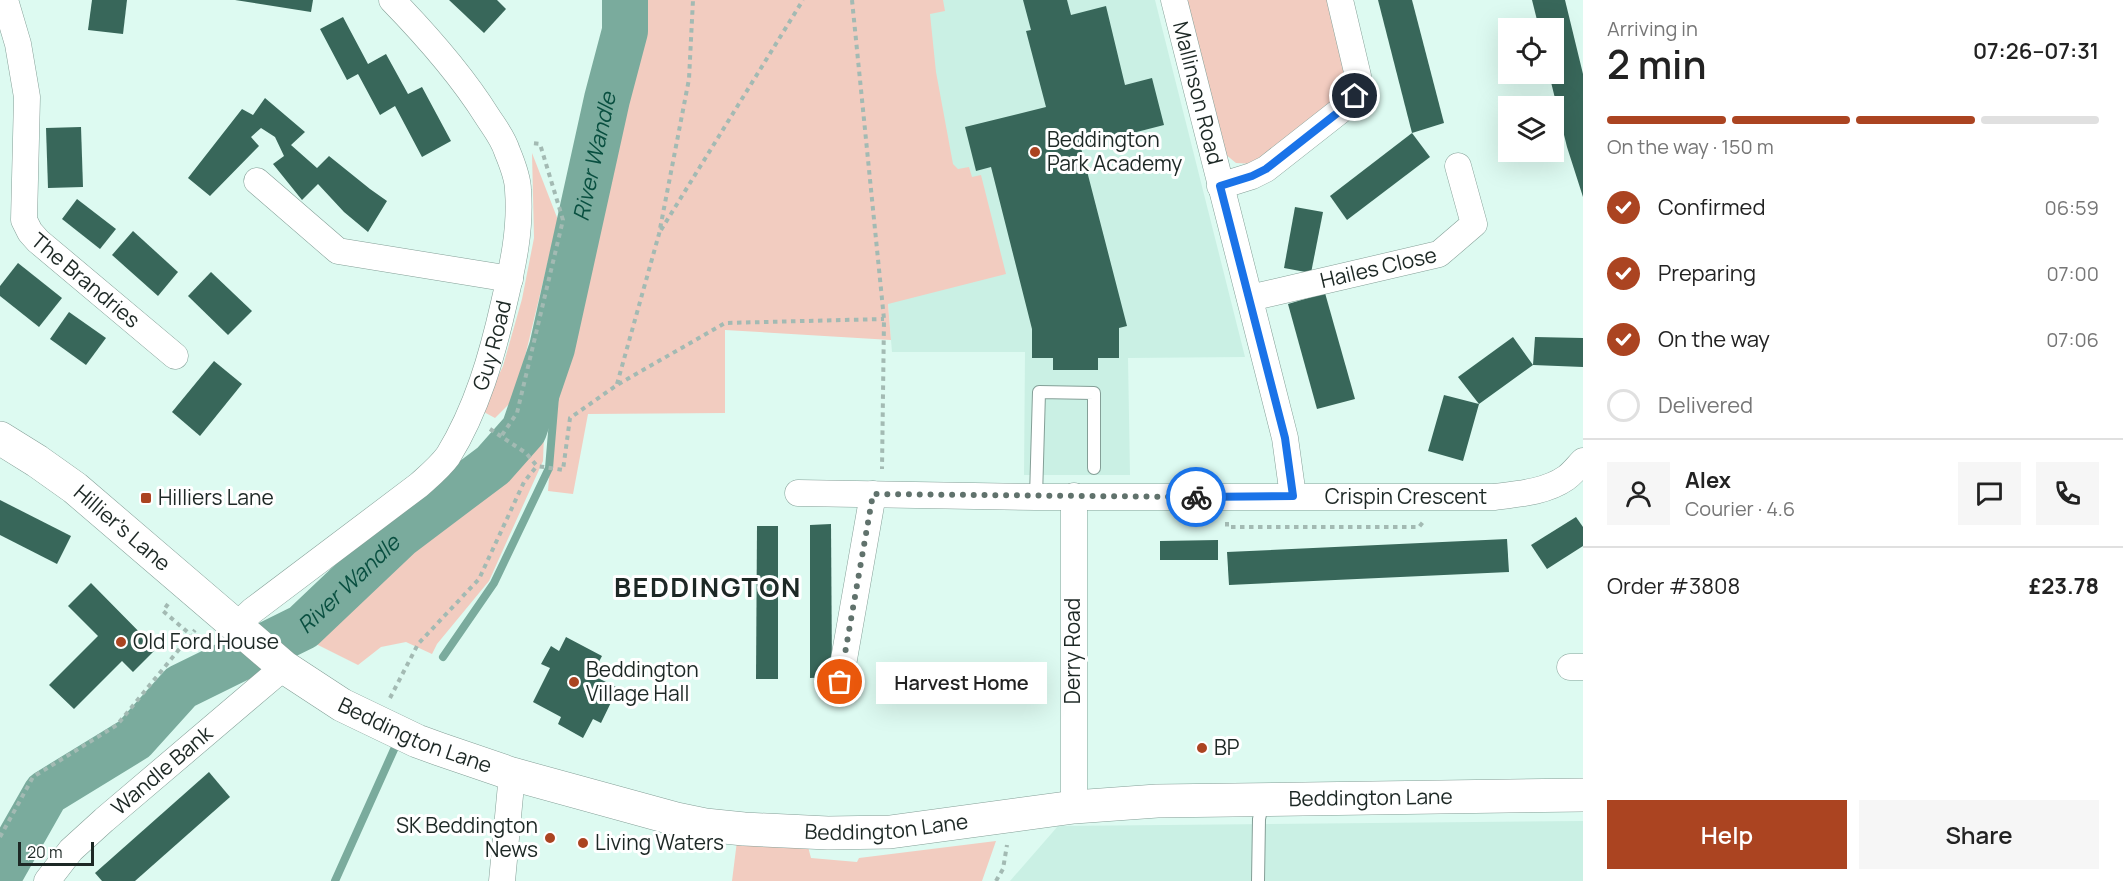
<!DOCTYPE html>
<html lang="en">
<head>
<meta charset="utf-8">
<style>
  :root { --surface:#fff; --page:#f6f6f6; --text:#222; --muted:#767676; --line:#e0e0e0; --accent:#ab4421 }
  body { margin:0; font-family:Manrope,sans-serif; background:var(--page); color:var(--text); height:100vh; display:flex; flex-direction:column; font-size:22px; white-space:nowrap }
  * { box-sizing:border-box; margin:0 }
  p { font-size:20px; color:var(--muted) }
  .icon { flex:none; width:33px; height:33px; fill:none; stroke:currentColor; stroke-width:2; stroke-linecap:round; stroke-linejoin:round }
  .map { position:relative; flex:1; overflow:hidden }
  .details { display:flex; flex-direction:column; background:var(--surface); width:540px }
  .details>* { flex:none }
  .controls { position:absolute; left:1498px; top:18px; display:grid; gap:12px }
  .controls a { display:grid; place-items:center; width:66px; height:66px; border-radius:0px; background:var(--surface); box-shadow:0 6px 24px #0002; font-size:30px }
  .scale { position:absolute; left:18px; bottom:15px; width:76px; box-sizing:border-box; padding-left:6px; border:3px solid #1d2825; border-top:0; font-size:16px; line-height:21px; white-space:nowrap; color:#1d2825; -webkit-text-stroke:4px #fff; paint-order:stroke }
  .pin { position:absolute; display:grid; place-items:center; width:51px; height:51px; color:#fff; margin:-26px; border:3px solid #fff; border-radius:50%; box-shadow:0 2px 6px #0007 }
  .courier { position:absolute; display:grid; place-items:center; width:60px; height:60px; margin:-30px; border:4px solid #1a73e8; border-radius:50%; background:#fff; color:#222; box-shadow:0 2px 8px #0007 }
  .bubble { position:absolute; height:42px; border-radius:0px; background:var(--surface); box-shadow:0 6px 24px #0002; font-size:20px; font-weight:600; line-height:42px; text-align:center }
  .overview em { font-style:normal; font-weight:600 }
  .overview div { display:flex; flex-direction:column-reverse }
  .overview { display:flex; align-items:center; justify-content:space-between; height:102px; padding:0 24px }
  h1 { font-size:39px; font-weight:600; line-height:45px }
  .bar { display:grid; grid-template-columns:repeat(4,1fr); gap:9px 6px; align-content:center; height:72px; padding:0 24px }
  .bar i { height:8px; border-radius:4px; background:var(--line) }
  .bar .on { background:var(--accent) }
  .bar p { grid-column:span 4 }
  .line { display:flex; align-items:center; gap:15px; padding:0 24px; border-top:2px solid var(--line) }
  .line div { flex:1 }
  .round { display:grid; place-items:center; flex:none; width:63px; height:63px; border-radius:0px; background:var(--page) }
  ol { padding:0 24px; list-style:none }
  li { display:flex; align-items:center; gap:18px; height:66px }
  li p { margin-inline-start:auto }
  li .icon { padding:6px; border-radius:50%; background:var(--accent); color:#fff; stroke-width:4 }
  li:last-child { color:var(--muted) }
  li i { width:33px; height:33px; border:3px solid var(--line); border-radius:50% }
  .button { display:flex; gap:12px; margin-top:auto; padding:12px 24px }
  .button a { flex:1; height:69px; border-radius:0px; background:var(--accent); color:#fff; font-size:24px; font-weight:600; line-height:69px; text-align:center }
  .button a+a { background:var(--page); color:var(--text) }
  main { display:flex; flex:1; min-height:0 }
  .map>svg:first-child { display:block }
</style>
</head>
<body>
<main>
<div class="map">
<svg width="1583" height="881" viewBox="0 0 1583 881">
  <rect width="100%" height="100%" fill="#ddfaf1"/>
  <g fill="#caf0e4">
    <path d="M863,0H1155L1245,357L1128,358L1130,475H1024L1025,352H892Z"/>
    <path d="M1583,821V881H1010L1058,826Z"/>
  </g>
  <g fill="#f2ccc0">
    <path d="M625,0H943L945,11L930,14L936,72L953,164L958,169L969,167L972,177L981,175L1006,274L888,304L891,340L725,330V413L588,414L573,494L548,491L555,397L552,348L607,99L625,31Z"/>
    <path d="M1185,0H1330L1349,88L1253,164L1236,163L1225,154Z"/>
    <path d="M532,153L558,220L515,398L495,418L482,411L503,366L522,299L534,238Z"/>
    <path d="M545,405L543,461L489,581L437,644L432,654L406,642L381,647L358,665L308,640L428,523L526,453Z"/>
    <path d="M737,841L807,843L811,858L857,862L859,858L996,841L982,881H732Z"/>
  </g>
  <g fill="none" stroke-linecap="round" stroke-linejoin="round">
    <g stroke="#7aab9d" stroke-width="8">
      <path d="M443,657L494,583L549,468L555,397L552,348"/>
      <path d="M335,881L396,745"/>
    </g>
    <path stroke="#7aab9d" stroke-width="46" id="s1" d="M0,874L46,793L134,739L181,687L303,627L400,535L493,465L524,430L552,348L607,99L625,31V0"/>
  </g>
  <g fill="#38675a">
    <path d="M92,0H127L123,34L88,30Z"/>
    <path d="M235,0H313L311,12Z"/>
    <path d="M449,0H497L506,9L484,33Z"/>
    <path d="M1023,0H1067L1071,15L1106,6L1125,85L1152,78L1164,125L1086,145V143L1080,144L1127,326L1119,328V358H1098V370H1053V358H1032V329L991,167L976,171L965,127L1046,107L1026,31L1031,30Z"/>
    <path d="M1378,0H1412L1444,123L1412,133Z"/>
    <path d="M1532,0H1565L1583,74V197L1567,147L1549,74H1554V28H1539Z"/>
    <path d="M343,17L368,64L386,54L408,94L422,87L451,141L422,157L395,106L380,115L358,74L347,80L320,29Z"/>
    <path d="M265,98L305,132L291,145L317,168L329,156L370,189L387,201L368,232L344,212L318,184L302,200L273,164L284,156L275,137L261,128L251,137L259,146L210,196L188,178L242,109L253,115Z"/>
    <path d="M81,127L83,187L48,188L46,128Z"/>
    <path d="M1412,133L1430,157L1347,220L1330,196Z"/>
    <path d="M77,199L116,229L100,249L62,219Z"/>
    <path d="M1295,207L1323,212L1311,273L1284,268Z"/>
    <path d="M133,231L178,272L158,296L112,255Z"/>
    <path d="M18,263L62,298L39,327L0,296V286Z"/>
    <path d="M211,272L252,311L228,335L188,296Z"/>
    <path d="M1325,293L1355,399L1317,409L1288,304Z"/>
    <path d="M69,312L106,338L86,365L50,339Z"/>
    <path d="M1513,337L1533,365L1479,404L1463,461L1428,451L1444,395L1479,404L1458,377Z"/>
    <path d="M1535,337L1583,338V367L1533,365Z"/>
    <path d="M214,361L242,384L200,436L172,412Z"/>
    <path d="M0,500L71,536L57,564L0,535Z"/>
    <path d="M1576,517L1583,527V546L1547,569L1531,545Z"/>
    <path d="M831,524L832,677L810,678V525Z"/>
    <path d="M757,526H778V679H756Z"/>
    <path d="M1507,539L1509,572L1229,585L1227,552Z"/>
    <path d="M1218,540V560H1160V541Z"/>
    <path d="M91,583L156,649L133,672L122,661L74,709L49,685L98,636L68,606Z"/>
    <path d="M566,637L602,656L592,675L618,688L601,723L593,719L583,738L558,724L561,717L533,702L550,668L541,664L551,646L559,651Z"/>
    <path d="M209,772L230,797L135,881H102L95,873Z"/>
  </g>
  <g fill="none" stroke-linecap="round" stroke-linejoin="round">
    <g stroke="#849f97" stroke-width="14">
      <g id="lane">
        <path d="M1036,497L1039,392L1094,393V468"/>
        <path d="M1258,881L1259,819L1263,802"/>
      </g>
    </g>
    <g stroke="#849f97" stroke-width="27">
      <g id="street">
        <path id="s2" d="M5,0L18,44L27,97L24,220L30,232L38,241L175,356"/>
        <path id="s3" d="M1174,0L1285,438L1293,496"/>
        <path d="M257,181L338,251L510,279"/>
        <path d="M1220,186L1252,176L1266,169L1350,103C1356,94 1358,87 1358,76L1340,0"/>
        <path id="s4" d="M1250,298L1439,254L1474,224L1458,166"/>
        <path id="s5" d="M798,493L1036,497H1494C1518,494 1546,492 1566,478C1573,473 1578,466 1583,461"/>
        <path id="s6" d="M236,626L252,611L419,485C429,476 440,467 448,456C477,409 492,356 504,303C513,265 521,229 518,190C518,178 512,163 507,151C503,138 494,127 487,116C460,73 427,36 392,0"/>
        <path d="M1570,667H1583"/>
        <path d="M840,682L873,494"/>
        <path d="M1074,807V496"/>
        <path id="s7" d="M47,881L71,850L104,820L284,667"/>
        <path d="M502,881L512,774"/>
      </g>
    </g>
    <g stroke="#849f97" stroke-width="34">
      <g id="secondary">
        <path id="s8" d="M0,438L37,461L75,488L284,667L342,705L417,741L439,749L512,774L676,819L705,825L744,829L828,833L890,832L1074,807L1157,801L1583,795"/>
      </g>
    </g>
    <g stroke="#a3bab3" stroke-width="4" stroke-dasharray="4.5 4.5" stroke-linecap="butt">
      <path d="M852,0L884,319L882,469"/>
      <path d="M661,230L803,0"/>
      <path d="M617,384L659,234L689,79L693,0"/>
      <path d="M490,429L526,453L537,466L563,470L570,418L617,385L725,323L884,319"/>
      <path d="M502,435L517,413L563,220L540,144L531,143"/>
      <path d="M1227,522V527H1419L1423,522"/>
      <path d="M168,604L163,611L191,635"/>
      <path d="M390,698L418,644L479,579L524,482L537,466"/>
      <path d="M0,837L33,777L117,725L195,630"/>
      <path d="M996,881L1003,869L1007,845"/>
    </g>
    <use href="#lane" stroke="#fff" stroke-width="12"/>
    <use href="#street" stroke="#fff" stroke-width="26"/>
    <use href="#secondary" stroke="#fff" stroke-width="33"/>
  </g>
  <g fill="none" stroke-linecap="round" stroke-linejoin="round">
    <path stroke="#60726c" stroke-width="6" stroke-dasharray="0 10.8" d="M840,682L873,494L1196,497"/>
    <path stroke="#1a73e8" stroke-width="8" d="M1196,497L1293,496L1285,438L1220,186L1252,176L1266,169L1350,103L1355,96"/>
  </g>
  <g fill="#ab4421" stroke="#fff" stroke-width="2">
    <circle cx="1035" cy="152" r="6"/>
    <rect x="140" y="492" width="12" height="12" rx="3"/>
    <circle cx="121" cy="642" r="6"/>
    <circle cx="574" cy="682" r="6"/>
    <circle cx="1202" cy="748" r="6"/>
    <circle cx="550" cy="838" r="6"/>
    <circle cx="583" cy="843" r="6"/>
  </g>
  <g text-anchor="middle" stroke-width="6" stroke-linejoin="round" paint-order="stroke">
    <g font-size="21" fill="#1d2825" stroke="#fff">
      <text dy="7" stroke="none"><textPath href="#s3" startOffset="96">Mallinson Road</textPath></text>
      <text dy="7" stroke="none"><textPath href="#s4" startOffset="132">Hailes Close</textPath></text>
      <text dy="7" stroke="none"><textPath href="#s2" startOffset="310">The Brandries</textPath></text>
      <text dy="7" stroke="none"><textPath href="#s6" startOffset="392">Guy Road</textPath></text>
      <text dy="7" stroke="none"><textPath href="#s5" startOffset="608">Crispin Crescent</textPath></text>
      <text dy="7" stroke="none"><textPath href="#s8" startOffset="152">Hillier's Lane</textPath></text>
      <text transform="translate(1073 651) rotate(-90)" y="7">Derry Road</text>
      <text dy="7" stroke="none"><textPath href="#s8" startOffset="514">Beddington Lane</textPath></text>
      <text dy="7" stroke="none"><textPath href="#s7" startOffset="160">Wandle Bank</textPath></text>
      <text dy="7" stroke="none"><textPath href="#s8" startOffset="1486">Beddington Lane</textPath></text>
      <text dy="7" stroke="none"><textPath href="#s8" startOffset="1000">Beddington Lane</textPath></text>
    </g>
    <g font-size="21" fill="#1d2825" stroke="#fff" text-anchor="start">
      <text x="1047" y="147">Beddington<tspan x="1047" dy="24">Park Academy</tspan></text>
      <text x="158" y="505">Hilliers Lane</text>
      <text x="133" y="649">Old Ford House</text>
      <text x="586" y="677">Beddington<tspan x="586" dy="24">Village Hall</tspan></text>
      <text x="1214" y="755">BP</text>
      <text x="538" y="833" text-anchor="end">SK Beddington<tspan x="538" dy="24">News</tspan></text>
      <text x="595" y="850">Living Waters</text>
    </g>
    <g font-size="22" font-style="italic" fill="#094f40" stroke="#fff">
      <text dy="8" stroke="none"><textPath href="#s1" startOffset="982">River Wandle</textPath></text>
      <text dy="8" stroke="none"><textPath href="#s1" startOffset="465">River Wandle</textPath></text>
    </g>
    <g font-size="27" font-weight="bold" letter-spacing="1.5" fill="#1d2825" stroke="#fff">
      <text x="708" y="597">BEDDINGTON</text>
    </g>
  </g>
</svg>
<div class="controls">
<a><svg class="icon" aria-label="locate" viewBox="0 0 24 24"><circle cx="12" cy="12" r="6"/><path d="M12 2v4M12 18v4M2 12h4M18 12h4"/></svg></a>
<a><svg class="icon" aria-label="layers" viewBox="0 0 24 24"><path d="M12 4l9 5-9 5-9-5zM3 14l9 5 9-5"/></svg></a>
</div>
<div class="scale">20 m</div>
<div class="pin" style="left:840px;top:682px;background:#ea580c"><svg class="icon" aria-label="bag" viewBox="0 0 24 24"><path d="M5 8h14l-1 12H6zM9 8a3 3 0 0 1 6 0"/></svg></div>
<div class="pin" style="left:1355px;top:96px;background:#1f2937"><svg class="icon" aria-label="home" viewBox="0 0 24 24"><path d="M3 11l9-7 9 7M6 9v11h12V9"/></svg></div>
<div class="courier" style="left:1196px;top:497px"><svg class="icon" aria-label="bike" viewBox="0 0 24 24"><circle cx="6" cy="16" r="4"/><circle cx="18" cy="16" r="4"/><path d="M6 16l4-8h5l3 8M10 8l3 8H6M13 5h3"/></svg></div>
<div class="bubble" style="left:876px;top:662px;width:171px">Harvest Home</div>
</div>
<section class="details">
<div class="overview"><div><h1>2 min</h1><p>Arriving in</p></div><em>07:26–07:31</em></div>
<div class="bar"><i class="on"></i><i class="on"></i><i class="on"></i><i></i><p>On the way · 150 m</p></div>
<ol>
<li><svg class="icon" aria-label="check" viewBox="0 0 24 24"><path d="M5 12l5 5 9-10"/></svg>Confirmed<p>06:59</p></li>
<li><svg class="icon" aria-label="check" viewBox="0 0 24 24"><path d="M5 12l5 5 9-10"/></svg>Preparing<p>07:00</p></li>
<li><svg class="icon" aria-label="check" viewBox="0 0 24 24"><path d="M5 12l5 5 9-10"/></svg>On the way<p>07:06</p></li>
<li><i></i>Delivered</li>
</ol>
<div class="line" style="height:108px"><a class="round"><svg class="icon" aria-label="person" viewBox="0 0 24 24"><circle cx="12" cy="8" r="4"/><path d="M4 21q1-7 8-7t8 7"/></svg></a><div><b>Alex</b><p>Courier · 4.6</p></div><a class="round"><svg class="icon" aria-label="chat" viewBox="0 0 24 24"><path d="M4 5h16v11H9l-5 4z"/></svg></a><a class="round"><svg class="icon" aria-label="phone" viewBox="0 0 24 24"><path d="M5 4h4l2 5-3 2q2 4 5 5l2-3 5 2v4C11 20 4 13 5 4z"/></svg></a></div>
<div class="line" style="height:78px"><div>Order #3808</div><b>£23.78</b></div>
<div class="button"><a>Help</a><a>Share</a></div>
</section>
</main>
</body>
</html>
